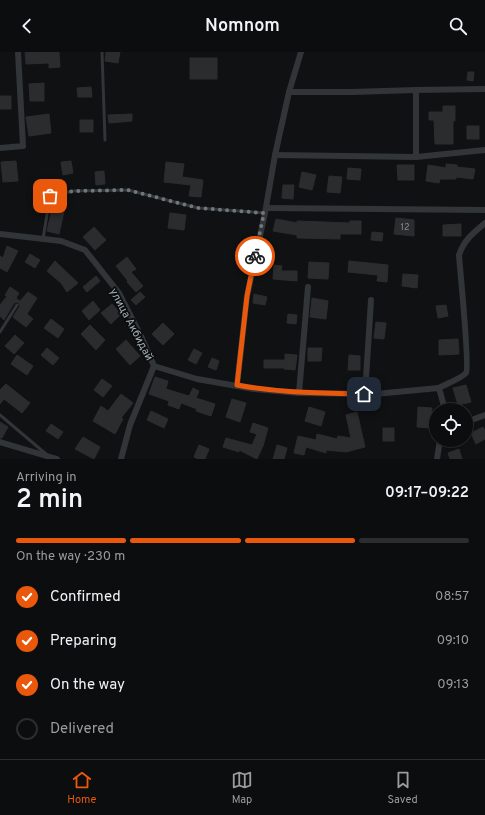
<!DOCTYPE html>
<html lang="en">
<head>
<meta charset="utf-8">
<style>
  :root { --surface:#0c0d0e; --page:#1a1b1c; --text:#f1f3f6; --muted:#9a9c9e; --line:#2c2d2e; --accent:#ea580c }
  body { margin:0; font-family:Overpass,sans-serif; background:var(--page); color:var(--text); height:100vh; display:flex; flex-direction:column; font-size:15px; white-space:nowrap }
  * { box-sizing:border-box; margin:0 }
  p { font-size:13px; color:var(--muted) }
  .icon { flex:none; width:22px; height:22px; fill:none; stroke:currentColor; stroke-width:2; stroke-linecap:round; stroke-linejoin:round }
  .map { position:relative; height:407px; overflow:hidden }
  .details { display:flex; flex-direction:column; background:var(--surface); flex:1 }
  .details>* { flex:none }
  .fabs { position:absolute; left:429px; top:351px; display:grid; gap:8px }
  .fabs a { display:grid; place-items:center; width:44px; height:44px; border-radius:50%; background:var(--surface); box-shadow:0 1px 3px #0004,0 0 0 1px var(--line); font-size:20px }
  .pin { position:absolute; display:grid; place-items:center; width:34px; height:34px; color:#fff; margin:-17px; border-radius:8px; box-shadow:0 2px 6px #0006 }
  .courier { position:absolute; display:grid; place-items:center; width:40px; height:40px; margin:-20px; border:3px solid #ea580c; border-radius:50%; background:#fff; color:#222; box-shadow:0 1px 5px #0007 }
  .head em { font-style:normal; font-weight:600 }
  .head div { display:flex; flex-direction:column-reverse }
  .head { display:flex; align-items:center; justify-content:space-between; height:68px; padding:0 16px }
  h1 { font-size:26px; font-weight:600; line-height:30px }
  .bar { display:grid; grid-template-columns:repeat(4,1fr); gap:6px 4px; align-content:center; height:48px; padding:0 16px }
  .bar i { height:5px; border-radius:3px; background:var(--line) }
  .bar .current { background:var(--accent) }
  .bar p { grid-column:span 4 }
  ol { padding:0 16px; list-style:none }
  li { display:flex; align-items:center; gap:12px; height:44px }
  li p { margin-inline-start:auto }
  li .icon { padding:4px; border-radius:50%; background:var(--accent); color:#fff; stroke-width:4 }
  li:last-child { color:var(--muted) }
  li i { width:22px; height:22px; border:2px solid var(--line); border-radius:50% }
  header { display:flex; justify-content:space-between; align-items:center; height:52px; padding:0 16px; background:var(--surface); font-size:18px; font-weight:600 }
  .tabs { display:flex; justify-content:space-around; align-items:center; height:56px; border-top:1px solid var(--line); background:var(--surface); font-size:11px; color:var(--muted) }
  .tabs a { display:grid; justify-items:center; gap:2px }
  .tabs .current { color:var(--accent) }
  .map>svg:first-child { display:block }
</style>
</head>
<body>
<header><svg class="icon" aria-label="back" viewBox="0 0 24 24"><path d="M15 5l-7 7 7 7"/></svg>Nomnom<svg class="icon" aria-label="search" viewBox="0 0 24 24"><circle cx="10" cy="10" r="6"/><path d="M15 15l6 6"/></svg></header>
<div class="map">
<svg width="485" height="407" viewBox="0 0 485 407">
  <rect width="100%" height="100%" fill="#101112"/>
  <g fill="#2b2c2e" stroke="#2a2c2e">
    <path d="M25,0H59L60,15L49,16V11L26,12Z"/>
    <path d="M106,0H120L118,11L105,9Z"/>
    <rect x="190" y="6" width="27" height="21"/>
    <path d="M468,20H474L473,29L467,28Z"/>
    <path d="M44,31V49H30L29,32Z"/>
    <path d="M91,35L92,45H78L77,36Z"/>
    <rect x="0" y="44" width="11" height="13"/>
    <path d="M443,54H455V69H453V92H435L434,68H429V60H443Z"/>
    <path d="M49,62L51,81L29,84L26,65Z"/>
    <path d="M132,62V69L109,71L108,63Z"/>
    <rect x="80" y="68" width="13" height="12"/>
    <rect x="467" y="74" width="12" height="13"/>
    <path d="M16,109L18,129L3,130L1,110Z"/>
    <path d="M71,109L73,121L63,123L61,110Z"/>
    <path d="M166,110L184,112L182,125L203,128L201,145L189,144L191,133L164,130Z"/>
    <path d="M446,112L457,113V115L475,117L473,127L456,125V127H440L439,131L426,129L428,113L446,116Z"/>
    <path d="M397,113H414V128H398Z"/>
    <path d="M348,116L361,117L360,128L347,127Z"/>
    <path d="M104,119L105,132L96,133L95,120Z"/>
    <path d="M302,120L316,123L312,138L299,135Z"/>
    <path d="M329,124L342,125L340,141L327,140Z"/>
    <path d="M283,133H294L293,147L282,146Z"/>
    <path d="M53,152L65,155L59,182L47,179Z"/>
    <path d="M170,161L186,163L184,178L168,176Z"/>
    <path d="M396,166L414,168V184L394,182Z"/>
    <path d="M276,167L297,171V169L350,171V169H361V182H340V187L297,186V183L273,179Z"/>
    <path d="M461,172V184H443V173Z"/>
    <path d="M94,175L106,188L95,198L83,185Z"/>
    <path d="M372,180L383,181L382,189L371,188Z"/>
    <path d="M7,194L18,199L7,220L0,216V204L3,206Z"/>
    <path d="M30,202L40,208L35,216L25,210Z"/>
    <path d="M127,205L136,217L131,220L143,234L136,240L127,230L128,229L116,214Z"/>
    <path d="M55,209L78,231L67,240L61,231L47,219Z"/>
    <path d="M349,209L388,213L387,230L377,229L378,223L348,220Z"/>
    <path d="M309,210L329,211L328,227L308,226Z"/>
    <path d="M274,213L282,214L281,219H297V229L273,227Z"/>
    <path d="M403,222L418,223L417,236L402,234Z"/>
    <path d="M96,224L100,229L87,240L83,235Z"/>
    <path d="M10,235L19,241L16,246L20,249L28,240L37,246L27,262L33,267L26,275L13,265L20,254L18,250L14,251L4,268L0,264V253L7,244L5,243Z"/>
    <path d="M140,240L145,245L136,253L131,248Z"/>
    <path d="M254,242L267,245L265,253L253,251Z"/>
    <path d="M312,246L328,249L326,267L310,265Z"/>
    <path d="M93,249L100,258L89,268L82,259Z"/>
    <path d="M112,252L121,262L111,272L101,261Z"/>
    <path d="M446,253L448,264L438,266L436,254Z"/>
    <path d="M288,262L297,263L296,272L287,271Z"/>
    <path d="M51,267L64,277L58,286L44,276Z"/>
    <path d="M376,270L386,271L384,287L374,286Z"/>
    <path d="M163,271L174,282L163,293L152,282Z"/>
    <path d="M90,273L105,288L96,298L81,282Z"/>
    <path d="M15,283L24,291L14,302L5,294Z"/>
    <path d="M458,287L459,302L439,303V288Z"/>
    <path d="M126,288L140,304L130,313L116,297Z"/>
    <path d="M47,296L59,306L53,313L41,303Z"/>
    <path d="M308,296H322L321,309H308Z"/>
    <path d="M194,297L202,301L196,312L188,308Z"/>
    <path d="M285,302L297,303L295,318L284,317V316H264V308H285Z"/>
    <path d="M17,303L33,314L27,323L11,312Z"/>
    <path d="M349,303L360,304V318H348Z"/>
    <path d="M212,306L219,309L216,318L208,315Z"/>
    <path d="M155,325L168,329L166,337L189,344L193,336L199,339L196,346L215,352L211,364L196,359L197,357L181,351L179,357L168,353L169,349L149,342Z"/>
    <path d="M102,327L112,334L103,345L94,338Z"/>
    <path d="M6,332L30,351L22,361L4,347L0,352V338Z"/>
    <path d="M466,333L471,350L458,353L453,336Z"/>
    <path d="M121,342L133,351L121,366L123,367L115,382L93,369L101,354L108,359Z"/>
    <path d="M232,347L246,351L240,370L226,365Z"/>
    <path d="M309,355L325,360L321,374L305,369Z"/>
    <path d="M418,355L432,356L430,376L417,375Z"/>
    <path d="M151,359L168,367L164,376L147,368Z"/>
    <path d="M357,360L365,395L346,400L326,398V401L306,395L304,403L294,401L298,384L316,388L317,382L337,387L338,384L351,386L346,363Z"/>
    <path d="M0,370L8,375L2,386H0Z"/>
    <path d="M253,371L268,376L263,394L257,407L239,398V400L223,395L226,386L252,393L257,382L250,380Z"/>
    <path d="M51,372L63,380L58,387L46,379Z"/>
    <path d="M483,375L485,379V387L476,392L471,381Z"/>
    <rect x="383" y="376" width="11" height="13"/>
    <path d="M83,385L100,395L94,407L75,397Z"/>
    <path d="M199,393L209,397L205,407H198L194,405Z"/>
    <path d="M277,393L287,396L284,407H273Z"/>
    <path d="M459,397L462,407H450L448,401Z"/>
  </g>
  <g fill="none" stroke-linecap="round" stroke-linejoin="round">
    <g stroke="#313537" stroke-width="3">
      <path d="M102,0L105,88"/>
      <path d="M43,187L50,144L73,139L128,138L198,156L265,161"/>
      <path d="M0,280L17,253"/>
      <path d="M0,363L46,402"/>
    </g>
    <g stroke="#313537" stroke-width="6">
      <path d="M289,40H352L416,38"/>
      <path d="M0,96L23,94L18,0"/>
      <path d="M275,103L416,105L485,98"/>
      <path d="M416,105V38L485,37"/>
      <path d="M266,156L485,158"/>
      <path d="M0,182L61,189L85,198L119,241L141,284L154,314L197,327L254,337L299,341L375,342L439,336L445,358"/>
      <path d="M237,333L247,244L265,161L275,103L289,40L301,0"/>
      <path d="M439,336C446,332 462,326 466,321C470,315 460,218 459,203C464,188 473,181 485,171"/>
      <path d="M299,341L308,235"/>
      <path d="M365,342L371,248"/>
      <path d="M466,370L485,363"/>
      <path d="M0,390L57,407"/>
      <path d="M121,407L130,373L154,314"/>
      <path d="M437,407L440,388"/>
    </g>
  </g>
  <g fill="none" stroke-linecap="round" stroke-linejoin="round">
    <path stroke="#6f777b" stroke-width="4" stroke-dasharray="0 7.2" d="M50,144L73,139L128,138L198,156L264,161L255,204"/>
    <path stroke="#ea580c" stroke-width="5" d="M255,204L247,244L237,333C279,341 322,341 364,342"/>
  </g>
  <g text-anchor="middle" stroke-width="3.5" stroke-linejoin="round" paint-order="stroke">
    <g font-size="9" fill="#848e92">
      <text x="405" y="178">12</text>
    </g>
    <g font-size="11" fill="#a2aeb3" stroke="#0b0c0d">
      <text transform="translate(132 272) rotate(62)" y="4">улица Акбидай</text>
    </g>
  </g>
</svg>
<div class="fabs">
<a><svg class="icon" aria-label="locate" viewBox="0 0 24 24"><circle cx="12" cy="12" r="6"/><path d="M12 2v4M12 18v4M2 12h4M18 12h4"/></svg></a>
</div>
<div class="pin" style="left:50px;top:144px;background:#ea580c"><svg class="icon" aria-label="bag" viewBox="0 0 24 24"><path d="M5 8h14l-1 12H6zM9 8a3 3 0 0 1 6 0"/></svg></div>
<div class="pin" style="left:364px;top:342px;background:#1f2937"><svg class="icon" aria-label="home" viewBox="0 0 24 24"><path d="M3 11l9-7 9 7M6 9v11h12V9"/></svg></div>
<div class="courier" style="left:255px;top:204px"><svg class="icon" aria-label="bike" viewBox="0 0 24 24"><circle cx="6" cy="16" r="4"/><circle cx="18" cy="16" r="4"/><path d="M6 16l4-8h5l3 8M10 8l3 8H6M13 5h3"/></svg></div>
</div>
<section class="details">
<div class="head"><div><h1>2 min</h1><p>Arriving in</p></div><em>09:17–09:22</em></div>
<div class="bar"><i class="current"></i><i class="current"></i><i class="current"></i><i></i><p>On the way · 230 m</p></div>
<ol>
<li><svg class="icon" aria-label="check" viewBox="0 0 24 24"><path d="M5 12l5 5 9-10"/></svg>Confirmed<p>08:57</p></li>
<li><svg class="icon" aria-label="check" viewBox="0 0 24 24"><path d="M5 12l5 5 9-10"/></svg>Preparing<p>09:10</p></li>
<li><svg class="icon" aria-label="check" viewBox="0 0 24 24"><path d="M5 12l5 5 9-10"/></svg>On the way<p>09:13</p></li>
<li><i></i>Delivered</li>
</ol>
</section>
<nav class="tabs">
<a class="current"><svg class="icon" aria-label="home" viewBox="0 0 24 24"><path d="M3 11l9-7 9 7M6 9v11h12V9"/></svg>Home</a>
<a><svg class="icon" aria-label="map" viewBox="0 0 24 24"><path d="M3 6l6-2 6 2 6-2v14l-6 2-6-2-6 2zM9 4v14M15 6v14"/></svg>Map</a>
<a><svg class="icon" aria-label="saved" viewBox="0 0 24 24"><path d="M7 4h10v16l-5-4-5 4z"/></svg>Saved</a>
</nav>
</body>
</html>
